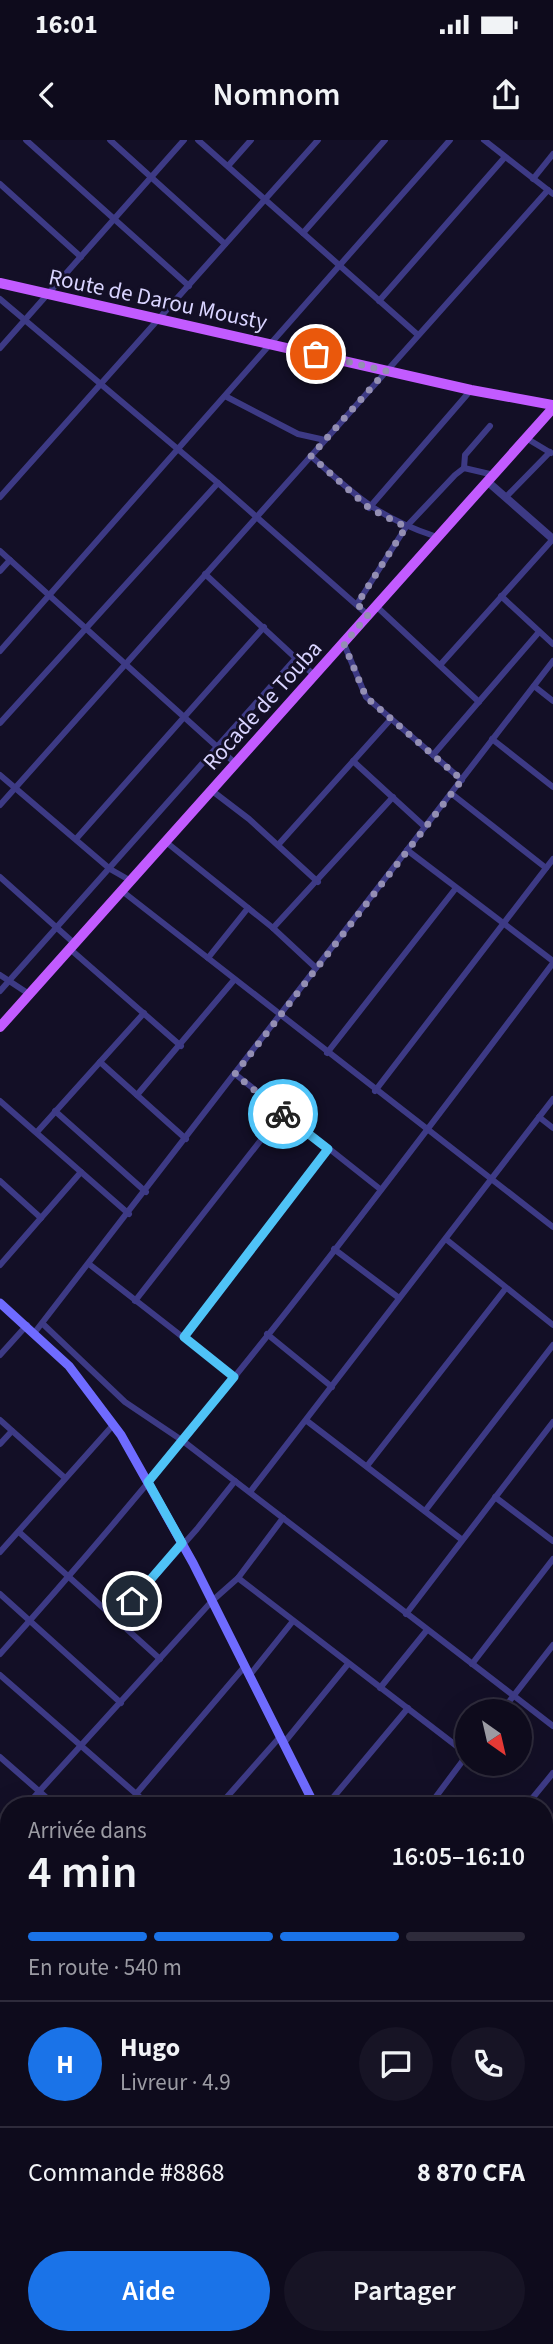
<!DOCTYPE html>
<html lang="fr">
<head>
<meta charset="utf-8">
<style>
  :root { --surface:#0e0b1c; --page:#171425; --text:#f1f3f6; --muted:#9b9ba3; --line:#2e2b3b; --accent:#1a73e8 }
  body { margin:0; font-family:"Source Sans 3",sans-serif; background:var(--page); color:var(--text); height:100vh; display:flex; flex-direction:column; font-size:26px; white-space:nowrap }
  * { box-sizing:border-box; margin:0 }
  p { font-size:23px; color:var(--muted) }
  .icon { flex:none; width:38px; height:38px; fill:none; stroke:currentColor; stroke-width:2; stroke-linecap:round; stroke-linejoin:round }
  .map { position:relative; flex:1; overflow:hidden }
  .drawer { position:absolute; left:0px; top:1657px; width:553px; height:548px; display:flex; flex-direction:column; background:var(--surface); border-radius:28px 28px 0 0; box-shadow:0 7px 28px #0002,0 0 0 2px var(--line) }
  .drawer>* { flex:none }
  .needle { width:46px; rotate:146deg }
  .buttons { position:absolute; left:455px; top:1559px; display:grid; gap:14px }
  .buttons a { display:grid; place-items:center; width:77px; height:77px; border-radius:50%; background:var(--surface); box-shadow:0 7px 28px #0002,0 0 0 2px var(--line); font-size:35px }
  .pin { position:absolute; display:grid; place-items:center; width:60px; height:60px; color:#fff; margin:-30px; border:4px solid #fff; border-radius:50%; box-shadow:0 2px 7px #0007 }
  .courier { position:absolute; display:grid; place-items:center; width:70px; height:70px; margin:-35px; border:5px solid #4fc3f7; border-radius:50%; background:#fff; color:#222; box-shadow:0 2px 9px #0007 }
  .head em { font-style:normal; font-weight:600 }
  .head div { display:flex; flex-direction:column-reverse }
  .head { display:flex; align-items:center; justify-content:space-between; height:119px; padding:0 28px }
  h1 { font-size:46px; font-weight:600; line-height:52px }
  .bar { display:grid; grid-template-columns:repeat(4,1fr); gap:10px 7px; align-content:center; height:84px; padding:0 28px }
  .bar i { height:9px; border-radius:5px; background:var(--line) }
  .bar .on { background:var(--accent) }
  .bar p { grid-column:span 4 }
  .line { display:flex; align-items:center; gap:18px; padding:0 28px; border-top:2px solid var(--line) }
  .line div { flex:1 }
  .round { display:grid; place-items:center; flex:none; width:74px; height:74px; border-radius:37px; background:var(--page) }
  .cta { display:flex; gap:14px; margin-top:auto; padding:14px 28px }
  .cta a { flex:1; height:80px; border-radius:42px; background:var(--accent); color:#fff; font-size:28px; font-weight:600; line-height:80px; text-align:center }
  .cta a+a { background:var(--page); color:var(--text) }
  .status { display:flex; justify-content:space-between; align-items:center; height:49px; padding:0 35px; background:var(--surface); direction:ltr }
  .status svg { height:19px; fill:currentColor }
  header { display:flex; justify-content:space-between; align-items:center; height:91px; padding:0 28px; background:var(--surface); font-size:32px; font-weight:600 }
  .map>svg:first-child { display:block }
</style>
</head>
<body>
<div class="status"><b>16:01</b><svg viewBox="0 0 49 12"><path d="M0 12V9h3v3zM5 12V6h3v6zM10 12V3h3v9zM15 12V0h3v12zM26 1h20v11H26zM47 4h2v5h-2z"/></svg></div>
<header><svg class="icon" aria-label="back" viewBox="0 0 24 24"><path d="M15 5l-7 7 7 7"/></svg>Nomnom<svg class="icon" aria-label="share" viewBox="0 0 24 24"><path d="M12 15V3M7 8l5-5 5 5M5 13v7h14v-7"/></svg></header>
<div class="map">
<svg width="553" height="2204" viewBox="0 0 553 2204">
  <rect width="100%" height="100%" fill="#130f26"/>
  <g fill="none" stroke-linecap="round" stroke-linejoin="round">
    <g stroke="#3d3a85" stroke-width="6">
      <path d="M26,0L189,146"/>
      <path d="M110,0L225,104"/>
      <path d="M198,0L418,195"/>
      <path d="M484,0L553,54"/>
      <path d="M228,26L251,0"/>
      <path d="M533,39L553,14"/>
      <path d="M0,44L81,117"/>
      <path d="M303,93L385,0"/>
      <path d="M0,159L218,343L368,475"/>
      <path d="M379,161L505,17"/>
      <path d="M0,208L184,0"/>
      <path d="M225,256L298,294L325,300"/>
      <path d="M526,298L551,313"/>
      <path d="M311,316C356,356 378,378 437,397"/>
      <path d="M464,328L465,315L490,286"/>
      <path d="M0,357L318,0"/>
      <path d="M506,357L550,312"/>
      <path d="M369,368L471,250"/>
      <path d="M0,411L235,623"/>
      <path d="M0,431L10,420"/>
      <path d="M205,434L314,535"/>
      <path d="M501,456L553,504"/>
      <path d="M357,464L406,387L455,335L464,328L494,335"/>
      <path d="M376,466L479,562"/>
      <path d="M344,504L366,557L462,640"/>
      <path d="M0,511L450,0"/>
      <path d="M441,524L553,399"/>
      <path d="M534,546L553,561"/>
      <path d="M0,583L218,343"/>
      <path d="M492,599L553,647"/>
      <path d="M433,615L539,492"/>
      <path d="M353,621L425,687"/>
      <path d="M0,635L110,729L131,741"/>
      <path d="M211,650L249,679L318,742"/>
      <path d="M452,654L546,728"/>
      <path d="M0,665L548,50"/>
      <path d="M76,699L264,487"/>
      <path d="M166,702L273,788L316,828"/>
      <path d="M278,705L390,580"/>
      <path d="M407,710L553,821"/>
      <path d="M0,737L75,804"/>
      <path d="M122,751L553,1087"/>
      <path d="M273,788L393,657"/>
      <path d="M70,809L181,906"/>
      <path d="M208,818L248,768"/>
      <path d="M0,835L29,854"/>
      <path d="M0,851L296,518"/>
      <path d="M327,913L456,748"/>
      <path d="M100,922L186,999"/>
      <path d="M235,934L380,1049"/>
      <path d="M375,951L553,719"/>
      <path d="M137,955L234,840"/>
      <path d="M0,961L129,1074"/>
      <path d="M55,971L146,1052"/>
      <path d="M539,977L553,988"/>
      <path d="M37,992L144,873"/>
      <path d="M0,1041L41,1078"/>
      <path d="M447,1100L553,1185"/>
      <path d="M334,1109L399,1158"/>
      <path d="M89,1124L234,1237"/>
      <path d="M0,1125L81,1032"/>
      <path d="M135,1161L282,973"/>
      <path d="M43,1184L125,1262L183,1301L553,1586"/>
      <path d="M35,1192L553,521"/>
      <path d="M267,1194L332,1247"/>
      <path d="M184,1197L328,1009"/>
      <path d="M0,1215L27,1185"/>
      <path d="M0,1280L65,1338"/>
      <path d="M307,1281L461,1399"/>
      <path d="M0,1304L12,1291"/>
      <path d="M367,1326L506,1148"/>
      <path d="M250,1352L553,959"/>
      <path d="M495,1357L553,1401"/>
      <path d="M425,1371L553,1205"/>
      <path d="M19,1392L160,1519"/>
      <path d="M0,1412L114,1284"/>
      <path d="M238,1438L467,1614"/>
      <path d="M0,1454L121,1563"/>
      <path d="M406,1474L553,1282"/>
      <path d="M117,1479L197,1389L235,1341"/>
      <path d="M0,1514C197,1295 376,1059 553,823"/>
      <path d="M472,1524L553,1419"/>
      <path d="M0,1535L150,1666"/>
      <path d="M249,1536L293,1481"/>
      <path d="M380,1548L427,1490"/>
      <path d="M501,1572L553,1505"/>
      <path d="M283,1604L348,1524"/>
      <path d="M0,1617L56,1666"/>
      <path d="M136,1654L245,1526"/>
      <path d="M26,1666L212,1461L238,1438L283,1378"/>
      <path d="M219,1666L279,1598"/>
      <path d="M326,1666L408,1568"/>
      <path d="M429,1666L467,1615"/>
      <path d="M526,1666L553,1633"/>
      <path d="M544,1682L553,1689"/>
      <path d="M0,1694L9,1684"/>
      <path d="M0,1697L9,1705"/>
      <path d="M544,1754L553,1743"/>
      <path d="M0,1800L9,1790"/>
      <path d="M544,1882L553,1871"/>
      <path d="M0,1908L9,1898"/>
      <path d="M544,1917L553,1923"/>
      <path d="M544,1992L553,1999"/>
      <path d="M0,2009L9,2016"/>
      <path d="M0,2052L9,2042"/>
      <path d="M0,2118L9,2109"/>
      <path d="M0,2136L9,2144"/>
      <path d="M117,2196L125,2204"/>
      <path d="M209,2196L217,2204"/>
      <path d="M534,2196L538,2204"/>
      <path d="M1,2204L9,2195"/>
      <path d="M66,2204L73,2196"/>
      <path d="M241,2204L248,2196"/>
      <path d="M348,2204L355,2196"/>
    </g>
    <g stroke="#3d3a85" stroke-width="8">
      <path d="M488,342L553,399"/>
      <path d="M0,1911L9,1919"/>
      <path d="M544,2081L553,2071"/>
      <path d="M320,2196L329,2204"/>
      <path d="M447,2204L453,2196"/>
    </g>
    <g stroke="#6f6bff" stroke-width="9">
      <path d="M0,1163L69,1226L121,1295L193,1423L315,1666"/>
      <path d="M544,2095L553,2112"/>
    </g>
    <g stroke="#c25bff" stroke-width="10">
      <path d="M0,143L471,250L553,265"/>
      <path d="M0,887L553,268"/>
    </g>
  </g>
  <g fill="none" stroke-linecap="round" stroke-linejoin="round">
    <path stroke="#948fb3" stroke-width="7" stroke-dasharray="0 12.6" d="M283,974L235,934L462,640L366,557L344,504L368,475L357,464L406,387L369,368L311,316L386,231L316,214"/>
    <path stroke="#4fc3f7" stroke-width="9" d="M132,1461L182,1403L148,1342L234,1237L184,1197L328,1009L283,974"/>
  </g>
  <g text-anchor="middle" stroke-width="6" stroke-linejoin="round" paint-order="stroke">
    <g font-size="23" fill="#d9d4ff" stroke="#130f26">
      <text transform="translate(158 159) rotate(12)" y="8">Route de Darou Mousty</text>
      <text transform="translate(262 565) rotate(-48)" y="8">Rocade de Touba</text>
    </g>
  </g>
</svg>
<div class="buttons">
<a><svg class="needle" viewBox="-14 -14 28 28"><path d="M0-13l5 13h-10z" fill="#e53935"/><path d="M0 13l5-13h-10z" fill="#9b9ba3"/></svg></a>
</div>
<div class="pin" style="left:316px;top:214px;background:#ea580c"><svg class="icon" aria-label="bag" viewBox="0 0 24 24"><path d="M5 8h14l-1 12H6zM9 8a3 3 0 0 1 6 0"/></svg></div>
<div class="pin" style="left:132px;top:1461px;background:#1f2937"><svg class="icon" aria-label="home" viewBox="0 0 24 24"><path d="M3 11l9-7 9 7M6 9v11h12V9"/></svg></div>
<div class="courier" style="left:283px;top:974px"><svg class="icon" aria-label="bike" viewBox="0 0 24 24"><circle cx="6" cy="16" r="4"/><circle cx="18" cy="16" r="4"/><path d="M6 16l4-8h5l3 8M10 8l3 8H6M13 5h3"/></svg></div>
<section class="drawer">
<div class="head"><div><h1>4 min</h1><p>Arrivée dans</p></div><em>16:05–16:10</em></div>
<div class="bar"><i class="on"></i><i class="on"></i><i class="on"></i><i></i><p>En route · 540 m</p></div>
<div class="line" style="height:126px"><b class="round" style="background:var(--accent);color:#fff">H</b><div><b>Hugo</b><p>Livreur · 4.9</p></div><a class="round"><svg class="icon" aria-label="chat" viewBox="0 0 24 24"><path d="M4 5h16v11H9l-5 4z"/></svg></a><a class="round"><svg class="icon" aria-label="phone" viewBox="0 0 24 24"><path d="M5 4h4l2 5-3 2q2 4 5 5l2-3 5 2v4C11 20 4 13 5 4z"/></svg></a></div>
<div class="line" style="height:91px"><div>Commande #8868</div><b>8 870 CFA</b></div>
<div class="cta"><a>Aide</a><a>Partager</a></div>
</section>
</div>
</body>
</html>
